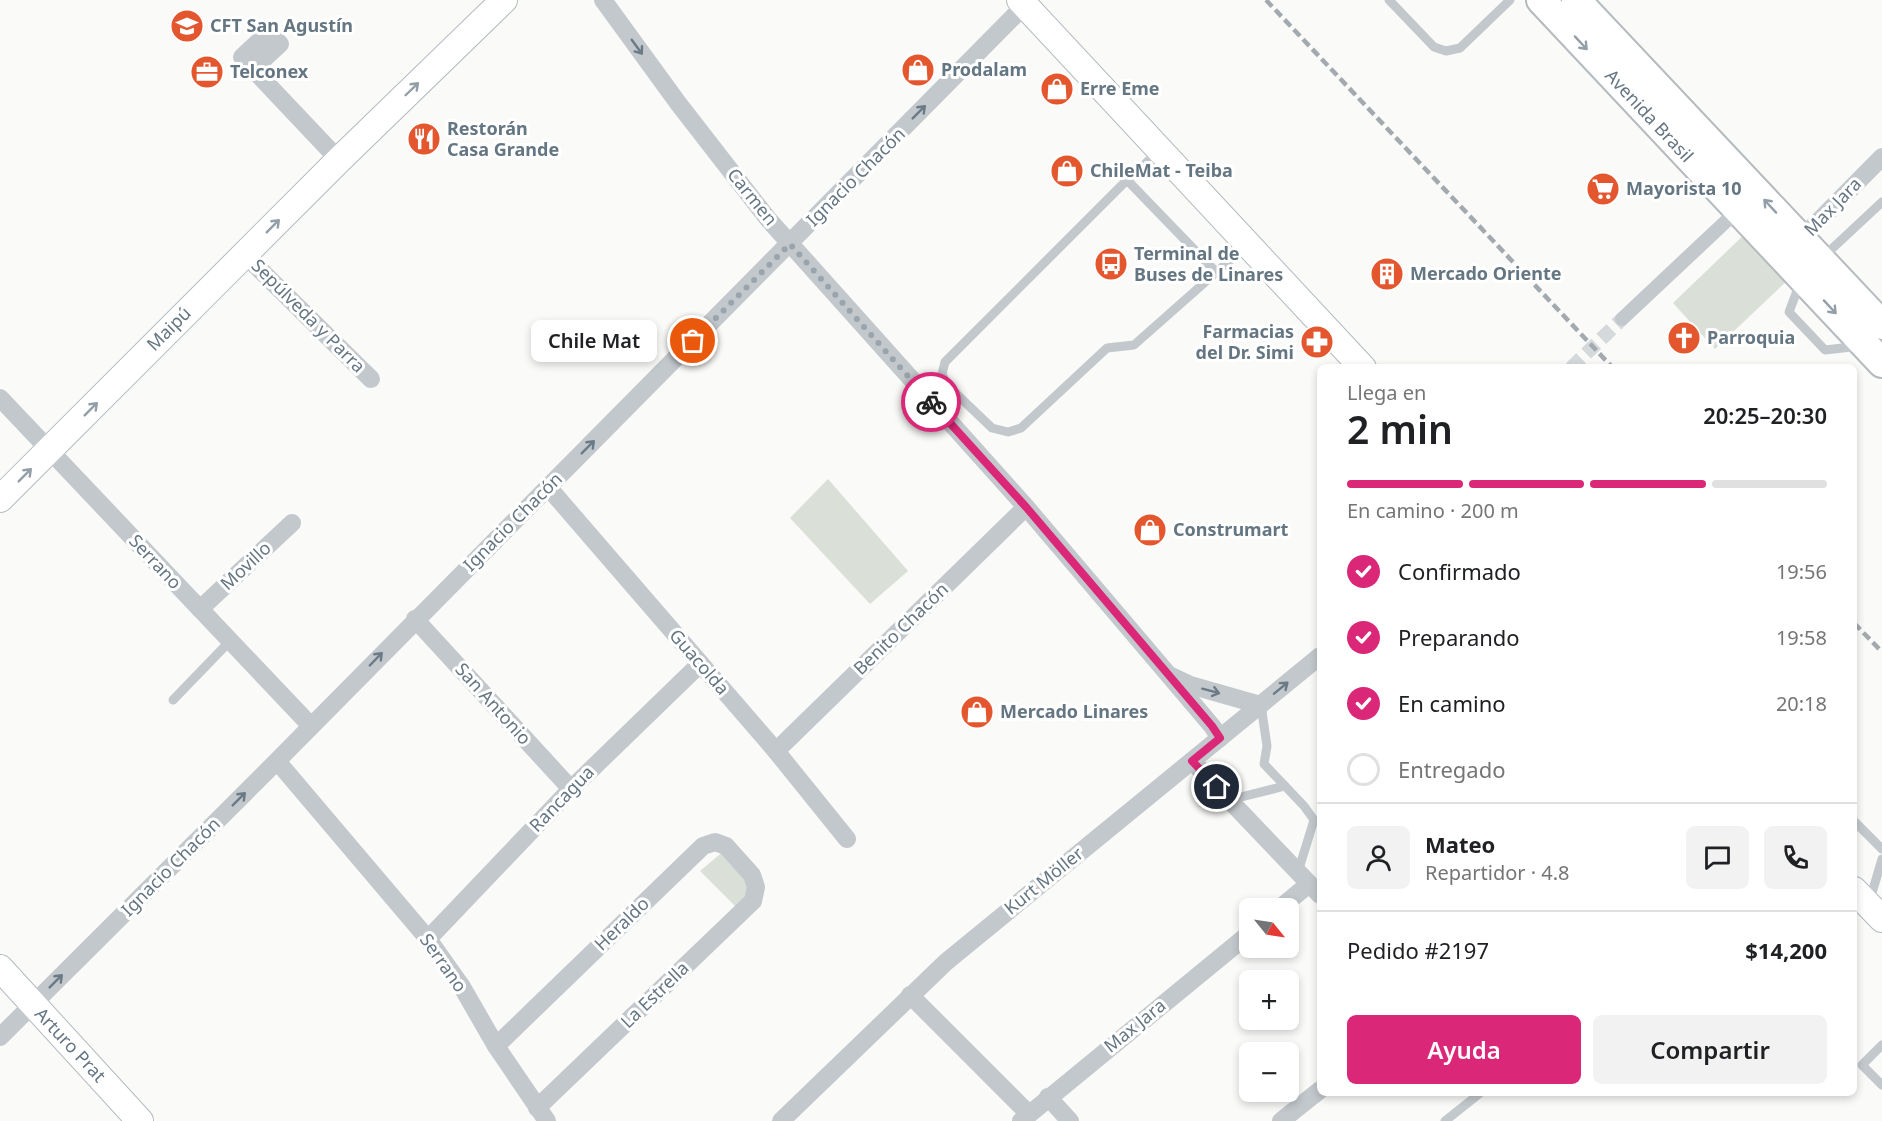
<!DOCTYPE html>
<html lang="es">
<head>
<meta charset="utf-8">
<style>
  :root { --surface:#fff; --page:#f2f2f2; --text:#202124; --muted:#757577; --line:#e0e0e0; --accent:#db2777 }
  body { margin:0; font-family:"Noto Sans",sans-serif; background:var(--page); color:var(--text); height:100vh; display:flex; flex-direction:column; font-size:22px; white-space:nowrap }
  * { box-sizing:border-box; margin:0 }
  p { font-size:20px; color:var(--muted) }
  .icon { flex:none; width:33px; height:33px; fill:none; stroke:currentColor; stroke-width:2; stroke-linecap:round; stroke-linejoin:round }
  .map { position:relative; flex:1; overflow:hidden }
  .sheet { position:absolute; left:1317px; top:364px; width:540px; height:732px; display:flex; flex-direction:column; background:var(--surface); border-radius:9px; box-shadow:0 3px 9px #0003 }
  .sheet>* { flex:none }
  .needle { width:39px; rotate:120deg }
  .buttons { position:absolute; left:1239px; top:898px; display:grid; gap:12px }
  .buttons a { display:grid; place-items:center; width:60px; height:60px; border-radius:9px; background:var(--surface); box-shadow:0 3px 9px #0003; font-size:30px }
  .pin { position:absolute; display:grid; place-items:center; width:51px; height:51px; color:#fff; margin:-26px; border:3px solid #fff; border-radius:50%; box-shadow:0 2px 6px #0007 }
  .courier { position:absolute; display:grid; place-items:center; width:60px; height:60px; margin:-30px; border:4px solid #db2777; border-radius:50%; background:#fff; color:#222; box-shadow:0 2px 8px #0007 }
  .bubble { position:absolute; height:42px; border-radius:9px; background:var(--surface); box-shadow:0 3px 9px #0003; font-size:20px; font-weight:600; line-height:42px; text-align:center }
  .overview em { font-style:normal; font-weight:600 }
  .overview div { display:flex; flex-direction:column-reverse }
  .overview { display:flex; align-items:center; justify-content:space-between; height:102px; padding:0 30px }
  h1 { font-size:39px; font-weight:600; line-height:45px }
  .bar { display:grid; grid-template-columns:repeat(4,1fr); gap:9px 6px; align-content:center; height:72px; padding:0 30px }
  .bar i { height:8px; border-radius:4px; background:var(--line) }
  .bar .selected { background:var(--accent) }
  .bar p { grid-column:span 4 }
  .line { display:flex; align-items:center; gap:15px; padding:0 30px; border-top:2px solid var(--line) }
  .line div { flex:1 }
  .round { display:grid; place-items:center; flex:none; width:63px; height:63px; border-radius:9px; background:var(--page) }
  ol { padding:0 30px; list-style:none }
  li { display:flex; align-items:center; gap:18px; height:66px }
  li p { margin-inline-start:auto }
  li .icon { padding:6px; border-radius:50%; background:var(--accent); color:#fff; stroke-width:4 }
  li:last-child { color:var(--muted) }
  li i { width:33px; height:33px; border:3px solid var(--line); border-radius:50% }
  .cta { display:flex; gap:12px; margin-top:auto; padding:12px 30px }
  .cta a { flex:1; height:69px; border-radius:9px; background:var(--accent); color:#fff; font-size:24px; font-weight:600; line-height:69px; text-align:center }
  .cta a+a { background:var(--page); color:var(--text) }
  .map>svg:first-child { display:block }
</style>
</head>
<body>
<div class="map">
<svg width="1882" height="1121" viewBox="0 0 1882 1121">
  <rect width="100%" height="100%" fill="#fafaf8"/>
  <g fill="#dadfd7">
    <path d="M1749,230L1792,276L1715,349L1673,303Z"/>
    <path d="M828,479L908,571L870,604L790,518Z"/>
    <path d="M725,850L756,887L736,907L700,871Z"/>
  </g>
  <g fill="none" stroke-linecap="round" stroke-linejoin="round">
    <path stroke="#d5d9db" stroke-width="14" stroke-dasharray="14 7" stroke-linecap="butt" d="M1571,368L1622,319"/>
    <g stroke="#b3babf" stroke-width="28">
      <g id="secondary">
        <path d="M1020,0L1363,368"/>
        <path d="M0,499L339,160L504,0"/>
        <path d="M1854,890L1882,919"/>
        <path d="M0,968L140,1121"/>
      </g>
    </g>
    <g stroke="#b5babe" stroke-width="32">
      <g id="primary">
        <path d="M1541,0L1882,363"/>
        <path d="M1576,0L1882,325"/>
      </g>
    </g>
    <g stroke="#c3c8cc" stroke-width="9">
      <path d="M1389,0L1434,47L1446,51L1460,48L1510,0"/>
      <path d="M1158,152L1127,180L945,362L942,374L946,384L992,428L1008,432L1021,428L1107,348L1134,345L1246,246"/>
      <path d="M1127,180L1216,272"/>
      <path d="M1822,258L1882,202"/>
      <path d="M1800,283L1789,312L1825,350L1860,346"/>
      <path d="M173,700L230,641"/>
      <path d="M1261,705L1267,746L1264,764L1304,806L1314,820L1298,872"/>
      <path d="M1229,800L1285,786"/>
      <path d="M1854,821L1882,849"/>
      <path d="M1869,903L1882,859"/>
      <path d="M1882,1045L1862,1065L1882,1085"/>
      <path d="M1445,1121L1479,1094"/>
    </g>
    <path stroke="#c3c8cc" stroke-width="14" d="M1622,319L1738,210"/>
    <g stroke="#c3c8cc" stroke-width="18">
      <path d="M603,0L678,103L768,219L1026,507L1212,726L1220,738"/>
      <path d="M253,69L280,44L269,32L242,57L253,69L339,160"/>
      <path d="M1795,245L1882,157"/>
      <path d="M244,254L371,379"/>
      <path d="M0,398L311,726"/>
      <path d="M548,487L776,751L847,839"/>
      <path d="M200,609L292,523"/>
      <path d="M415,619L571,789"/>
      <path d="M1171,676L1190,685L1260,705"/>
      <path d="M776,751L1026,507"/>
      <path d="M277,761L428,939L462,987L496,1046L547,1121"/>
      <path d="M1192,761L1320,895"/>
      <path d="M1279,909L1309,884"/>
      <path d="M428,939L571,789L700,664"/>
      <path d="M910,995L1029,1114"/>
      <path d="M0,1037L277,761L1025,5"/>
      <path d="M496,1046L703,846L715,842L726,846L752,875L756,887L753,901L537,1108"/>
      <path d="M1048,1097L1070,1121"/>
      <path d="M781,1121L946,962L1320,656"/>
      <path d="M1021,1121L1250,933"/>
      <path d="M1281,1121L1320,1090"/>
    </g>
    <use href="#secondary" stroke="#fff" stroke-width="26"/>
    <use href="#primary" stroke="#fff" stroke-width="28"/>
    <g stroke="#a2aab0" stroke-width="4.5" stroke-dasharray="9 4.5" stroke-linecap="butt">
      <path d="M1266,0L1613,368"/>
      <path d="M1854,623L1882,652"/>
    </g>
  </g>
  <defs><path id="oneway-shaft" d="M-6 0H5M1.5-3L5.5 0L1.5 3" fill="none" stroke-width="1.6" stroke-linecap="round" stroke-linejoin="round" transform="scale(1.5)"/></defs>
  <g stroke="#939fa8">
    <use href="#oneway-shaft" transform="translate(1581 43) rotate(47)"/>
    <use href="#oneway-shaft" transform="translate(412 89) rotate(-44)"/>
    <use href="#oneway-shaft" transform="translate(1770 206) rotate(-133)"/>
    <use href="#oneway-shaft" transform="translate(273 226) rotate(-45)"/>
    <use href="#oneway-shaft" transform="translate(1830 307) rotate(47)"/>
    <use href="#oneway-shaft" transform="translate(91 409) rotate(-45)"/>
    <use href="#oneway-shaft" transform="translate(25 475) rotate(-45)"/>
  </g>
  <g stroke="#6a7a87">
    <use href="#oneway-shaft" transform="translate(637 47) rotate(54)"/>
    <use href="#oneway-shaft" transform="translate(919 112) rotate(-45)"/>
    <use href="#oneway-shaft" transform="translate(588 447) rotate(-45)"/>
    <use href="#oneway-shaft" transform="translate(376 659) rotate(-46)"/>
    <use href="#oneway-shaft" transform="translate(1281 688) rotate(-39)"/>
    <use href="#oneway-shaft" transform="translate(1211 691) rotate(15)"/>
    <use href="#oneway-shaft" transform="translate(239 799) rotate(-45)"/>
    <use href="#oneway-shaft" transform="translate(56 981) rotate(-45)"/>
  </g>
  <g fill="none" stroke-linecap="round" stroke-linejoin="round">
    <path stroke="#99a4ac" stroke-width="6" stroke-dasharray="0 10.8" d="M693,341L790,244L931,402"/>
    <path stroke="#db2777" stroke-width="8" d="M931,402L1026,507L1212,726L1220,738L1192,761L1217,787"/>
  </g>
  <defs>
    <g id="university-disc" transform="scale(1.725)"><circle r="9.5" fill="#e4572e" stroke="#fff"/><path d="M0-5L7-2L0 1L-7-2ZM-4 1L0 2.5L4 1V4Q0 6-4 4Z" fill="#fff"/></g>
    <g id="shop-disc" transform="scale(1.725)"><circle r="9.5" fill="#e4572e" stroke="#fff"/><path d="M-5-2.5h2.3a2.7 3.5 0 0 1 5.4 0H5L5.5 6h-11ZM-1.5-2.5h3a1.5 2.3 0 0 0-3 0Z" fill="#fff"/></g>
    <g id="office-disc" transform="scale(1.725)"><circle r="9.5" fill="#e4572e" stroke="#fff"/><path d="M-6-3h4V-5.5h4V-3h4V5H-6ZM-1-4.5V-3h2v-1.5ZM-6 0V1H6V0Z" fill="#fff"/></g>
    <g id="restaurant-disc" transform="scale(1.725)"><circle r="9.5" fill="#e4572e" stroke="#fff"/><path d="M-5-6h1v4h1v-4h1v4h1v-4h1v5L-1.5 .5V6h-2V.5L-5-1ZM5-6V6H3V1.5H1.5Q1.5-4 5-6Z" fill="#fff"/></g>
    <g id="supermarket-disc" transform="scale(1.725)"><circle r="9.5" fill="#e4572e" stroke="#fff"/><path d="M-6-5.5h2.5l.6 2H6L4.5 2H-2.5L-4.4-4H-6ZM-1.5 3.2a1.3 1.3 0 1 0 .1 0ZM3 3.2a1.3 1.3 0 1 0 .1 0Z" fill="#fff"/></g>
    <g id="bus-disc" transform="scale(1.725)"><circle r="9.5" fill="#e4572e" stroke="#fff"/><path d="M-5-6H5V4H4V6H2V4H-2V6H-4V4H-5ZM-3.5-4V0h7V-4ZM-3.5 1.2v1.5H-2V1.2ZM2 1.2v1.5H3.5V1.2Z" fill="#fff"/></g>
    <g id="building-disc" transform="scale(1.725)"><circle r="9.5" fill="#e4572e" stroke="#fff"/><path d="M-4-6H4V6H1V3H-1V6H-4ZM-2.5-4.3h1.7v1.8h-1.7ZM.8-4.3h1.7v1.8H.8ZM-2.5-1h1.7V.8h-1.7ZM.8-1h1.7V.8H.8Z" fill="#fff"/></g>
    <g id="church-disc" transform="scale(1.725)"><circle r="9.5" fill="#e4572e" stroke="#fff"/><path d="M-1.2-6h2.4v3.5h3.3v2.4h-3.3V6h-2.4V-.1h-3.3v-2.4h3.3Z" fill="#fff"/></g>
    <g id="pharmacy-disc" transform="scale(1.725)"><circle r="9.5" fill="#e4572e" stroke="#fff"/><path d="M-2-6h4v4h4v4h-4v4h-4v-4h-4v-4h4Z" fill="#fff"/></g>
  </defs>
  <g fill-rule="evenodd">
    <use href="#university-disc" x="187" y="26"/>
    <use href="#shop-disc" x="918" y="70"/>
    <use href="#office-disc" x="207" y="72"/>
    <use href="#shop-disc" x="1057" y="89"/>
    <use href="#restaurant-disc" x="424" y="139"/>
    <use href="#shop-disc" x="1067" y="171"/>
    <use href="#supermarket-disc" x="1603" y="189"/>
    <use href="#bus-disc" x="1111" y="264"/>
    <use href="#building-disc" x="1387" y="274"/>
    <use href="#church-disc" x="1684" y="338"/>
    <use href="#pharmacy-disc" x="1317" y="342"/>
    <use href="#shop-disc" x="1150" y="530"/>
    <use href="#shop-disc" x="977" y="712"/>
  </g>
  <g text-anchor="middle" stroke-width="6" stroke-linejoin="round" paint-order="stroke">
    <g font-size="18" font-weight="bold" fill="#657683" stroke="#fff" text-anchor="start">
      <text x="210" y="32">CFT San Agustín</text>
      <text x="941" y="76">Prodalam</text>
      <text x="230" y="78">Telconex</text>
      <text x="1080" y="95">Erre Eme</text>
      <text x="447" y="135">Restorán<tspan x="447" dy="21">Casa Grande</tspan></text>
      <text x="1090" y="177">ChileMat - Teiba</text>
      <text x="1626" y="195">Mayorista 10</text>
      <text x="1134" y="260">Terminal de<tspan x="1134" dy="21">Buses de Linares</tspan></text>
      <text x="1410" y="280">Mercado Oriente</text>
      <text x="1294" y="338" text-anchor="end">Farmacias<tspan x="1294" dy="21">del Dr. Simi</tspan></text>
      <text x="1707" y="344">Parroquia</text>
      <text x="1173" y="536">Construmart</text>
      <text x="1000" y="718">Mercado Linares</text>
    </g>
    <g font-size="18" fill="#657683" stroke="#fff">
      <text transform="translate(1649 116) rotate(47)" y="6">Avenida Brasil</text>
      <text transform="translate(856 177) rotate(-45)" y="6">Ignacio Chacón</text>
      <text transform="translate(752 197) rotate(51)" y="6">Carmen</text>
      <text transform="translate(1833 207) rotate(-46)" y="6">Max Jara</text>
      <text transform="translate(308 316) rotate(45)" y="6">Sepúlveda y Parra</text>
      <text transform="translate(169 329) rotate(-45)" y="6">Maipú</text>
      <text transform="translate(513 522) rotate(-45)" y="6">Ignacio Chacón</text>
      <text transform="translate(155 562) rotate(47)" y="6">Serrano</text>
      <text transform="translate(246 566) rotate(-43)" y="6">Movillo</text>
      <text transform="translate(901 629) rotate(-44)" y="6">Benito Chacón</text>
      <text transform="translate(699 662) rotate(49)" y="6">Guacolda</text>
      <text transform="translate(493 704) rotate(48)" y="6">San Antonio</text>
      <text transform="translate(562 799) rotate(-46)" y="6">Rancagua</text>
      <text transform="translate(171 867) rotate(-45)" y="6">Ignacio Chacón</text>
      <text transform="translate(1044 881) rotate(-39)" y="6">Kurt Möller</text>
      <text transform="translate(622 924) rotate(-44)" y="6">Heraldo</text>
      <text transform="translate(443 963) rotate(55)" y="6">Serrano</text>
      <text transform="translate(655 995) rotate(-44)" y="6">La Estrella</text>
      <text transform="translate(1135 1026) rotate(-39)" y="6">Max Jara</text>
      <text transform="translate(70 1045) rotate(47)" y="6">Arturo Prat</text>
    </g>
  </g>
</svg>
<div class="buttons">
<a><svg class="needle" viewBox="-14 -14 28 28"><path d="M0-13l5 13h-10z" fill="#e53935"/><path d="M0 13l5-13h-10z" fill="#757577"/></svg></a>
<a>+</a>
<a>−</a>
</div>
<div class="pin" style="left:693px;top:341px;background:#ea580c"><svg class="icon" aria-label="bag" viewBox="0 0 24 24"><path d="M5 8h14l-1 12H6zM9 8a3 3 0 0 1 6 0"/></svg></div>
<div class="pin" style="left:1217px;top:787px;background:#1f2937"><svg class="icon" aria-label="home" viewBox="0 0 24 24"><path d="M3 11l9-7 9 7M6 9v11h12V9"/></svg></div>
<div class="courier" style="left:931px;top:402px"><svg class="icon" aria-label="bike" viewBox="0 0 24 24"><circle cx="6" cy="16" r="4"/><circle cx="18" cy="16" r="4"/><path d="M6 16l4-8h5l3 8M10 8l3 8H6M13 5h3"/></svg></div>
<div class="bubble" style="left:531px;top:320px;width:126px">Chile Mat</div>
<section class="sheet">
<div class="overview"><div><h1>2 min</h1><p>Llega en</p></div><em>20:25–20:30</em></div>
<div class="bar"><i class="selected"></i><i class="selected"></i><i class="selected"></i><i></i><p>En camino · 200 m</p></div>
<ol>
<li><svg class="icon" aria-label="check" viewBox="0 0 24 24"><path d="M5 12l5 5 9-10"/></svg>Confirmado<p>19:56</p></li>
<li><svg class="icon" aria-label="check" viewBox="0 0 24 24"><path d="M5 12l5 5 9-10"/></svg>Preparando<p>19:58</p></li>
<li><svg class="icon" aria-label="check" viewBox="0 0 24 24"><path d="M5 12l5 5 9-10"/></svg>En camino<p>20:18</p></li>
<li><i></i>Entregado</li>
</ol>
<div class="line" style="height:108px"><a class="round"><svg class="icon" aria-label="person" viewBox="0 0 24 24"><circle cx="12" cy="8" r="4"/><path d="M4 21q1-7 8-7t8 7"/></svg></a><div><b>Mateo</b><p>Repartidor · 4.8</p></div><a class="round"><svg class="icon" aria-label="chat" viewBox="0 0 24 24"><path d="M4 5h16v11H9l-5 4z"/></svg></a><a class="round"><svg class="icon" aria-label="phone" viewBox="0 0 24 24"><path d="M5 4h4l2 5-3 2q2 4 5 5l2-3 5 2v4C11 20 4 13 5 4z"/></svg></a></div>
<div class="line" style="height:78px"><div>Pedido #2197</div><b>$14,200</b></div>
<div class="cta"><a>Ayuda</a><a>Compartir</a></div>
</section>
</div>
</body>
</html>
